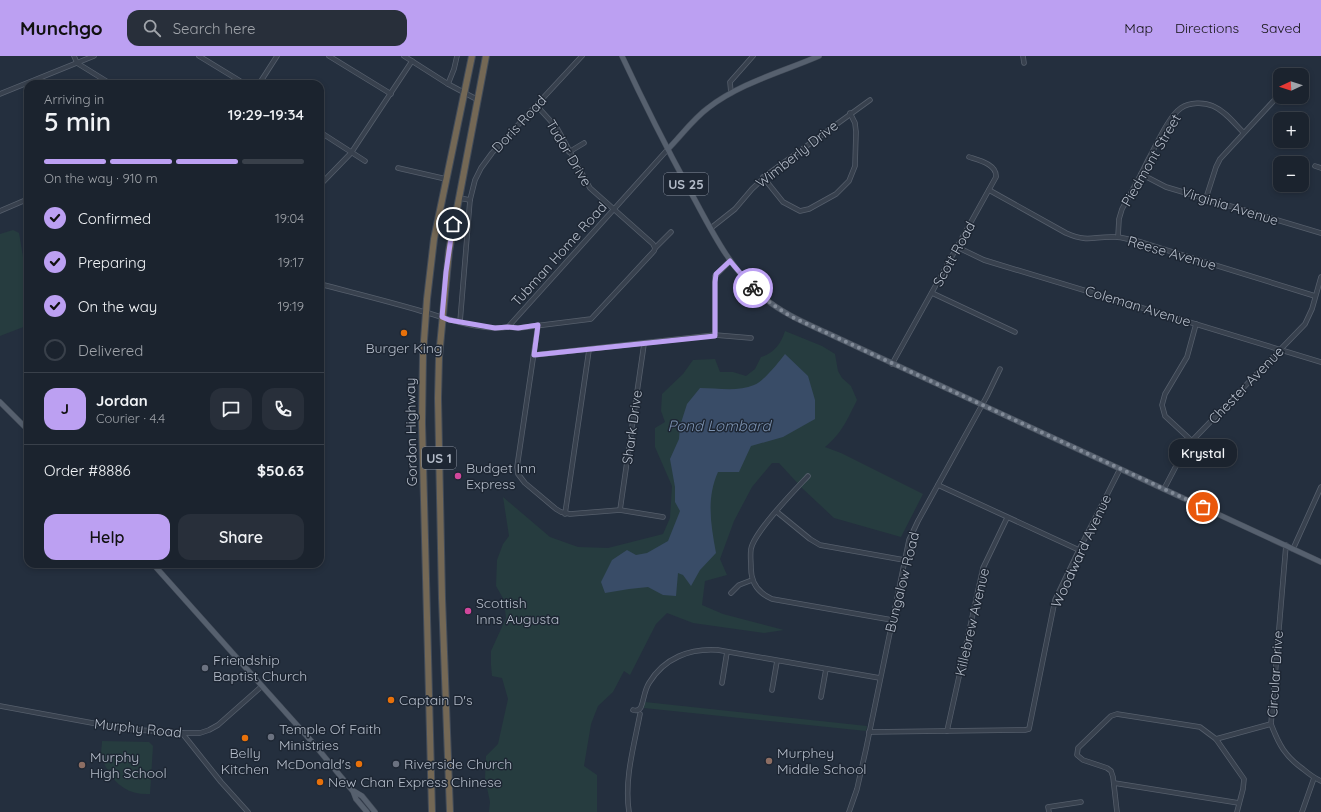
<!DOCTYPE html>
<html lang="en">
<head>
<meta charset="utf-8">
<style>
  :root { --surface:#1b232e; --page:#282f3a; --text:#f1f3f6; --muted:#a0a4aa; --line:#39404a; --accent:#bca0f2 }
  body { margin:0; font-family:Quicksand,sans-serif; background:var(--page); color:var(--text); height:100vh; display:flex; flex-direction:column; font-size:15px; white-space:nowrap }
  * { box-sizing:border-box; margin:0 }
  p { font-size:13px; color:var(--muted) }
  .icon { flex:none; width:22px; height:22px; fill:none; stroke:currentColor; stroke-width:2; stroke-linecap:round; stroke-linejoin:round }
  .map { position:relative; flex:1; overflow:hidden }
  .panel { position:absolute; left:24px; top:24px; width:300px; height:488px; display:flex; flex-direction:column; background:var(--surface); border-radius:12px; box-shadow:0 2px 6px #0003,0 0 0 1px var(--line) }
  .panel>* { flex:none }
  .needle { width:26px; rotate:267deg }
  .controls { position:absolute; left:1273px; top:12px; display:grid; gap:8px }
  .controls a { display:grid; place-items:center; width:36px; height:36px; border-radius:8px; background:var(--surface); box-shadow:0 2px 6px #0003,0 0 0 1px var(--line); font-size:20px }
  .pin { position:absolute; display:grid; place-items:center; width:34px; height:34px; color:#fff; margin:-17px; border:2px solid #fff; border-radius:50%; box-shadow:0 1px 4px #0007 }
  .courier { position:absolute; display:grid; place-items:center; width:40px; height:40px; margin:-20px; border:3px solid #bca0f2; border-radius:50%; background:#fff; color:#222; box-shadow:0 1px 5px #0007 }
  .bubble { position:absolute; height:28px; border-radius:12px; background:var(--surface); box-shadow:0 2px 6px #0003,0 0 0 1px var(--line); font-size:13px; font-weight:600; line-height:28px; text-align:center }
  .overview em { font-style:normal; font-weight:600 }
  .overview div { display:flex; flex-direction:column-reverse }
  .overview { display:flex; align-items:center; justify-content:space-between; height:68px; padding:0 20px }
  h1 { font-size:26px; font-weight:600; line-height:30px }
  .bar { display:grid; grid-template-columns:repeat(4,1fr); gap:6px 4px; align-content:center; height:48px; padding:0 20px }
  .bar i { height:5px; border-radius:3px; background:var(--line) }
  .bar .selected { background:var(--accent) }
  .bar p { grid-column:span 4 }
  .line { display:flex; align-items:center; gap:10px; padding:0 20px; border-top:1px solid var(--line) }
  .line div { flex:1 }
  .round { display:grid; place-items:center; flex:none; width:42px; height:42px; border-radius:12px; background:var(--page) }
  ol { padding:0 20px; list-style:none }
  li { display:flex; align-items:center; gap:12px; height:44px }
  li p { margin-inline-start:auto }
  li .icon { padding:4px; border-radius:50%; background:var(--accent); color:#111; stroke-width:4 }
  li:last-child { color:var(--muted) }
  li i { width:22px; height:22px; border:2px solid var(--line); border-radius:50% }
  .button { display:flex; gap:8px; margin-top:auto; padding:8px 20px }
  .button a { flex:1; height:46px; border-radius:12px; background:var(--accent); color:#111; font-size:16px; font-weight:600; line-height:46px; text-align:center }
  .button a+a { background:var(--page); color:var(--text) }
  header { display:flex; align-items:center; gap:24px; box-sizing:border-box; height:56px; padding:0 20px; background:var(--accent); color:#111 }
  header strong { font-size:19px }
  nav { display:flex; gap:22px; margin-inline-start:auto; font-size:14px }
  .search { width:280px; height:36px; background:var(--page); display:flex; align-items:center; gap:10px; box-sizing:border-box; padding:0 14px; border-radius:12px; color:var(--muted); font-size:15px }
  .map>svg:first-child { display:block }
</style>
</head>
<body>
<header>
<strong>Munchgo</strong>
<div class="search"><svg class="icon" aria-label="search" viewBox="0 0 24 24"><circle cx="10" cy="10" r="6"/><path d="M15 15l6 6"/></svg>Search here</div>
<nav><a>Map</a><a>Directions</a><a>Saved</a></nav>
</header>
<div class="map">
<svg width="1321" height="756" viewBox="0 0 1321 756">
  <rect width="100%" height="100%" fill="#242f3e"/>
  <g fill="#263c3f">
    <path d="M13,174L19,177L24,206L28,260L26,270L0,280V178Z"/>
    <path d="M785,275L822,290L835,298L838,315L842,322L851,330L857,344C847,364 842,377 825,391L841,397L923,438L901,481L834,462L802,432L779,407H772L752,431L734,465L720,503L727,519L705,525L702,549L723,558L784,574L764,577L693,567L667,557L656,568L630,619L624,615L613,636L598,650L591,668L584,710L597,719V756H489L490,746L485,722L486,700L498,688L508,643L502,622L492,620L491,609V595L506,562L504,544L496,530L497,504L503,488L509,480L503,441L550,481L578,491L608,492L663,478L670,462L672,430L655,391V372L665,366L661,355L662,338L683,318L693,304L715,303L720,316H733L746,320L755,313L761,301C774,297 781,288 785,275Z"/>
    <path d="M645,646L867,670L866,675L644,652Z"/>
    <path d="M102,685L149,686L153,690L150,738C130,739 116,730 107,713C104,708 102,703 101,698C101,694 102,689 102,685Z"/>
  </g>
  <path fill="#394c67" d="M785,298L808,320L815,344V363L783,381L751,390L739,416H718C706,443 711,469 716,497L700,514L691,530L683,519L678,517L676,540L663,539L648,531L629,533L605,537L601,526L612,504L627,494L636,499L647,497L668,485L680,455L675,446V431L670,403L679,383L680,370L687,348L700,332C717,332 738,336 754,329C763,326 779,306 785,298Z"/>
  <g fill="none" stroke-linecap="round" stroke-linejoin="round">
    <g stroke="#565f6c" stroke-width="5.5">
      <g id="minor">
        <path d="M74,0L77,7L111,28"/>
        <path d="M199,0L245,28"/>
        <path d="M329,0L391,38"/>
        <path d="M404,0L448,28L478,44"/>
        <path d="M1023,0L1024,7"/>
        <path d="M259,28L277,0"/>
        <path d="M448,28L454,13L457,0"/>
        <path d="M731,37L730,26L753,0"/>
        <path d="M0,38L94,0"/>
        <path d="M320,76L365,105"/>
        <path d="M569,96L584,87"/>
        <path d="M1315,110L1321,112"/>
        <path d="M398,112L446,123"/>
        <path d="M1141,118L1166,131L1321,177"/>
        <path d="M763,121L783,146L800,155L809,153L836,138L849,125L855,110L856,76L855,67L850,57"/>
        <path d="M320,129L351,97L412,5"/>
        <path d="M989,134L1066,177C1089,187 1093,180 1115,181C1122,181 1130,184 1137,185L1315,240"/>
        <path d="M459,142L470,144"/>
        <path d="M1206,142L1216,111L1220,103L1280,38"/>
        <path d="M0,155L28,143"/>
        <path d="M711,172L735,153L752,133L768,118L870,44"/>
        <path d="M1118,181L1119,163L1122,153C1131,137 1140,121 1148,104C1156,90 1168,61 1181,52C1190,46 1204,46 1213,50C1225,55 1234,67 1243,76"/>
        <path d="M957,191L984,204L1321,306"/>
        <path d="M655,192L671,176"/>
        <path d="M320,228C354,237 387,245 421,255C447,262 482,276 508,271L668,93"/>
        <path d="M932,237L1015,276"/>
        <path d="M460,266L470,144L475,124L481,112L492,97L582,0"/>
        <path d="M538,269L517,411L518,418L525,427L556,453L561,456L570,458L620,454L663,461"/>
        <path d="M508,271L519,272L591,263L654,195L655,192L653,188L590,132L557,72L537,50"/>
        <path d="M715,279V220L730,205"/>
        <path d="M534,299L715,279L751,282"/>
        <path d="M892,308L996,121C997,108 978,104 969,101"/>
        <path d="M1192,385L1165,360L1162,349L1165,338L1187,301L1196,268"/>
        <path d="M808,420C794,435 754,476 751,493C750,499 751,506 751,512C751,527 758,537 772,543L892,564"/>
        <path d="M938,429L1079,494"/>
        <path d="M1164,433L1186,391L1305,268L1312,253L1321,221"/>
        <path d="M620,454L644,288"/>
        <path d="M777,456L810,483L820,489L904,504"/>
        <path d="M565,458L589,294"/>
        <path d="M1286,489L1271,668C1279,689 1285,700 1303,713C1309,718 1314,722 1321,725"/>
        <path d="M1293,493L1321,431"/>
        <path d="M731,537L739,529L752,524"/>
        <path d="M722,627L727,596"/>
        <path d="M772,634L777,605"/>
        <path d="M821,641L826,613"/>
        <path d="M0,650L125,673L182,677H200L209,674L218,669L262,630"/>
        <path d="M633,654C636,655 639,655 641,651C644,644 644,635 649,627C664,602 690,592 718,594L880,622"/>
        <path d="M947,675L983,512L1007,462"/>
        <path d="M869,676L1025,674L1029,673L1055,544L1079,494L1120,413"/>
        <path d="M182,677L221,726L248,756"/>
        <path d="M1216,683L1244,723L1243,733L1237,756"/>
        <path d="M1114,727L1239,747"/>
        <path d="M629,756C624,723 634,690 640,658"/>
        <path d="M849,756L857,733L866,693L909,484L918,465L987,340L1000,313"/>
        <path d="M1049,756L1048,751L1081,746"/>
        <path d="M1117,756L1113,721L1111,715L1107,712L1083,704L1077,699L1078,692L1111,660L1117,658L1200,671L1216,683L1271,668"/>
        <path d="M1302,756L1314,722"/>
      </g>
    </g>
    <g stroke="#414a57" stroke-width="6">
      <g id="major">
        <path d="M622,0C643,45 665,89 689,133C710,171 728,211 762,240C780,256 803,266 825,276L1321,506"/>
        <path d="M668,93C681,80 693,63 708,52C740,27 782,16 819,0"/>
        <path d="M0,346L28,374"/>
        <path d="M153,508L313,687L352,734L362,740L375,756"/>
        <path d="M353,735L356,743L367,756"/>
      </g>
    </g>
    <g stroke="#434c59" stroke-width="8">
      <g id="highway">
        <path d="M432,756L422,367L423,298L427,243L434,183L472,0"/>
        <path d="M450,756L442,542L438,342L439,301L449,195L486,0"/>
      </g>
    </g>
    <use href="#minor" stroke="#38414e" stroke-width="4"/>
    <use href="#major" stroke="#56606e" stroke-width="5"/>
    <use href="#highway" stroke="#746855" stroke-width="6"/>
  </g>
  <g fill="none" stroke-linecap="round" stroke-linejoin="round">
    <path stroke="#828b98" stroke-width="4" stroke-dasharray="0 7.2" d="M753,232L772,248L790,260L1203,451"/>
    <path stroke="#bca0f2" stroke-width="5" d="M453,168L446,216L442,261L449,264L495,272L508,271L518,272L538,269L534,299L715,280V226L716,218L730,205L753,232"/>
  </g>
  <g fill="#e8710a" stroke="#1d2633" stroke-width="1.5">
    <circle cx="404" cy="277" r="4"/>
    <circle cx="391" cy="644" r="4"/>
    <circle cx="245" cy="682" r="4"/>
    <circle cx="359" cy="708" r="4"/>
    <circle cx="320" cy="726" r="4"/>
  </g>
  <g fill="#d1479c" stroke="#1d2633" stroke-width="1.5">
    <circle cx="458" cy="420" r="4"/>
    <circle cx="468" cy="555" r="4"/>
  </g>
  <g fill="#6b7280" stroke="#1d2633" stroke-width="1.5">
    <circle cx="205" cy="612" r="4"/>
    <circle cx="271" cy="681" r="4"/>
    <circle cx="396" cy="708" r="4"/>
  </g>
  <g fill="#8d6e63" stroke="#1d2633" stroke-width="1.5">
    <circle cx="769" cy="705" r="4"/>
    <circle cx="82" cy="709" r="4"/>
  </g>
  <g text-anchor="middle" stroke-width="3" stroke-linejoin="round" paint-order="stroke">
    <g fill="#1d2633" stroke="#878f9c" stroke-width="1">
      <rect x="664" y="117" width="44" height="22" rx="3"/>
      <rect x="422" y="391" width="34" height="22" rx="3"/>
    </g>
    <g font-size="13" font-weight="bold" fill="#b4bcc9">
      <text x="686" y="133">US 25</text>
      <text x="439" y="407">US 1</text>
    </g>
    <g font-size="14" fill="#b4bcc9" stroke="#1d2633">
      <text transform="translate(519 68) rotate(-47)" y="5">Doris Road</text>
      <text transform="translate(569 97) rotate(59)" y="5">Tudor Drive</text>
      <text transform="translate(797 98) rotate(-38)" y="5">Wimberly Drive</text>
      <text transform="translate(1151 104) rotate(-60)" y="5">Piedmont Street</text>
      <text transform="translate(1230 150) rotate(17)" y="5">Virginia Avenue</text>
      <text transform="translate(1172 197) rotate(16)" y="5">Reese Avenue</text>
      <text transform="translate(559 198) rotate(-48)" y="5">Tubman Home Road</text>
      <text transform="translate(954 198) rotate(-61)" y="5">Scott Road</text>
      <text transform="translate(1138 250) rotate(17)" y="5">Coleman Avenue</text>
      <text transform="translate(1246 329) rotate(-46)" y="5">Chester Avenue</text>
      <text transform="translate(632 371) rotate(-82)" y="5">Shark Drive</text>
      <text transform="translate(411 376) rotate(-91)" y="5">Gordon Highway</text>
      <text transform="translate(1081 495) rotate(-65)" y="5">Woodward Avenue</text>
      <text transform="translate(902 526) rotate(-76)" y="5">Bungalow Road</text>
      <text transform="translate(972 566) rotate(-77)" y="5">Killebrew Avenue</text>
      <text transform="translate(1275 618) rotate(-86)" y="5">Circular Drive</text>
      <text transform="translate(138 672) rotate(6)" y="5">Murphy Road</text>
    </g>
    <g font-size="14" fill="#b4bcc9" stroke="#1d2633" text-anchor="start">
      <text x="404" y="297" text-anchor="middle">Burger King</text>
      <text x="466" y="417">Budget Inn<tspan x="466" dy="16">Express</tspan></text>
      <text x="476" y="552">Scottish<tspan x="476" dy="16">Inns Augusta</tspan></text>
      <text x="213" y="609">Friendship<tspan x="213" dy="16">Baptist Church</tspan></text>
      <text x="399" y="649">Captain D's</text>
      <text x="279" y="678">Temple Of Faith<tspan x="279" dy="16">Ministries</tspan></text>
      <text x="245" y="702" text-anchor="middle">Belly<tspan x="245" dy="16">Kitchen</tspan></text>
      <text x="777" y="702">Murphey<tspan x="777" dy="16">Middle School</tspan></text>
      <text x="90" y="706">Murphy<tspan x="90" dy="16">High School</tspan></text>
      <text x="351" y="713" text-anchor="end">McDonald's</text>
      <text x="404" y="713">Riverside Church</text>
      <text x="328" y="731">New Chan Express Chinese</text>
    </g>
    <g font-size="15" font-style="italic" fill="#7c92b1" stroke="#1d2633">
      <text x="719" y="375">Pond Lombard</text>
    </g>
  </g>
</svg>
<div class="controls">
<a><svg class="needle" viewBox="-14 -14 28 28"><path d="M0-13l5 13h-10z" fill="#e53935"/><path d="M0 13l5-13h-10z" fill="#a0a4aa"/></svg></a>
<a>+</a>
<a>−</a>
</div>
<div class="pin" style="left:1203px;top:451px;background:#ea580c"><svg class="icon" aria-label="bag" viewBox="0 0 24 24"><path d="M5 8h14l-1 12H6zM9 8a3 3 0 0 1 6 0"/></svg></div>
<div class="pin" style="left:453px;top:168px;background:#1f2937"><svg class="icon" aria-label="home" viewBox="0 0 24 24"><path d="M3 11l9-7 9 7M6 9v11h12V9"/></svg></div>
<div class="courier" style="left:753px;top:232px"><svg class="icon" aria-label="bike" viewBox="0 0 24 24"><circle cx="6" cy="16" r="4"/><circle cx="18" cy="16" r="4"/><path d="M6 16l4-8h5l3 8M10 8l3 8H6M13 5h3"/></svg></div>
<div class="bubble" style="left:1169px;top:383px;width:68px">Krystal</div>
<section class="panel">
<div class="overview"><div><h1>5 min</h1><p>Arriving in</p></div><em>19:29–19:34</em></div>
<div class="bar"><i class="selected"></i><i class="selected"></i><i class="selected"></i><i></i><p>On the way · 910 m</p></div>
<ol>
<li><svg class="icon" aria-label="check" viewBox="0 0 24 24"><path d="M5 12l5 5 9-10"/></svg>Confirmed<p>19:04</p></li>
<li><svg class="icon" aria-label="check" viewBox="0 0 24 24"><path d="M5 12l5 5 9-10"/></svg>Preparing<p>19:17</p></li>
<li><svg class="icon" aria-label="check" viewBox="0 0 24 24"><path d="M5 12l5 5 9-10"/></svg>On the way<p>19:19</p></li>
<li><i></i>Delivered</li>
</ol>
<div class="line" style="height:72px"><b class="round" style="background:var(--accent);color:#111">J</b><div><b>Jordan</b><p>Courier · 4.4</p></div><a class="round"><svg class="icon" aria-label="chat" viewBox="0 0 24 24"><path d="M4 5h16v11H9l-5 4z"/></svg></a><a class="round"><svg class="icon" aria-label="phone" viewBox="0 0 24 24"><path d="M5 4h4l2 5-3 2q2 4 5 5l2-3 5 2v4C11 20 4 13 5 4z"/></svg></a></div>
<div class="line" style="height:52px"><div>Order #8886</div><b>$50.63</b></div>
<div class="button"><a>Help</a><a>Share</a></div>
</section>
</div>
</body>
</html>
